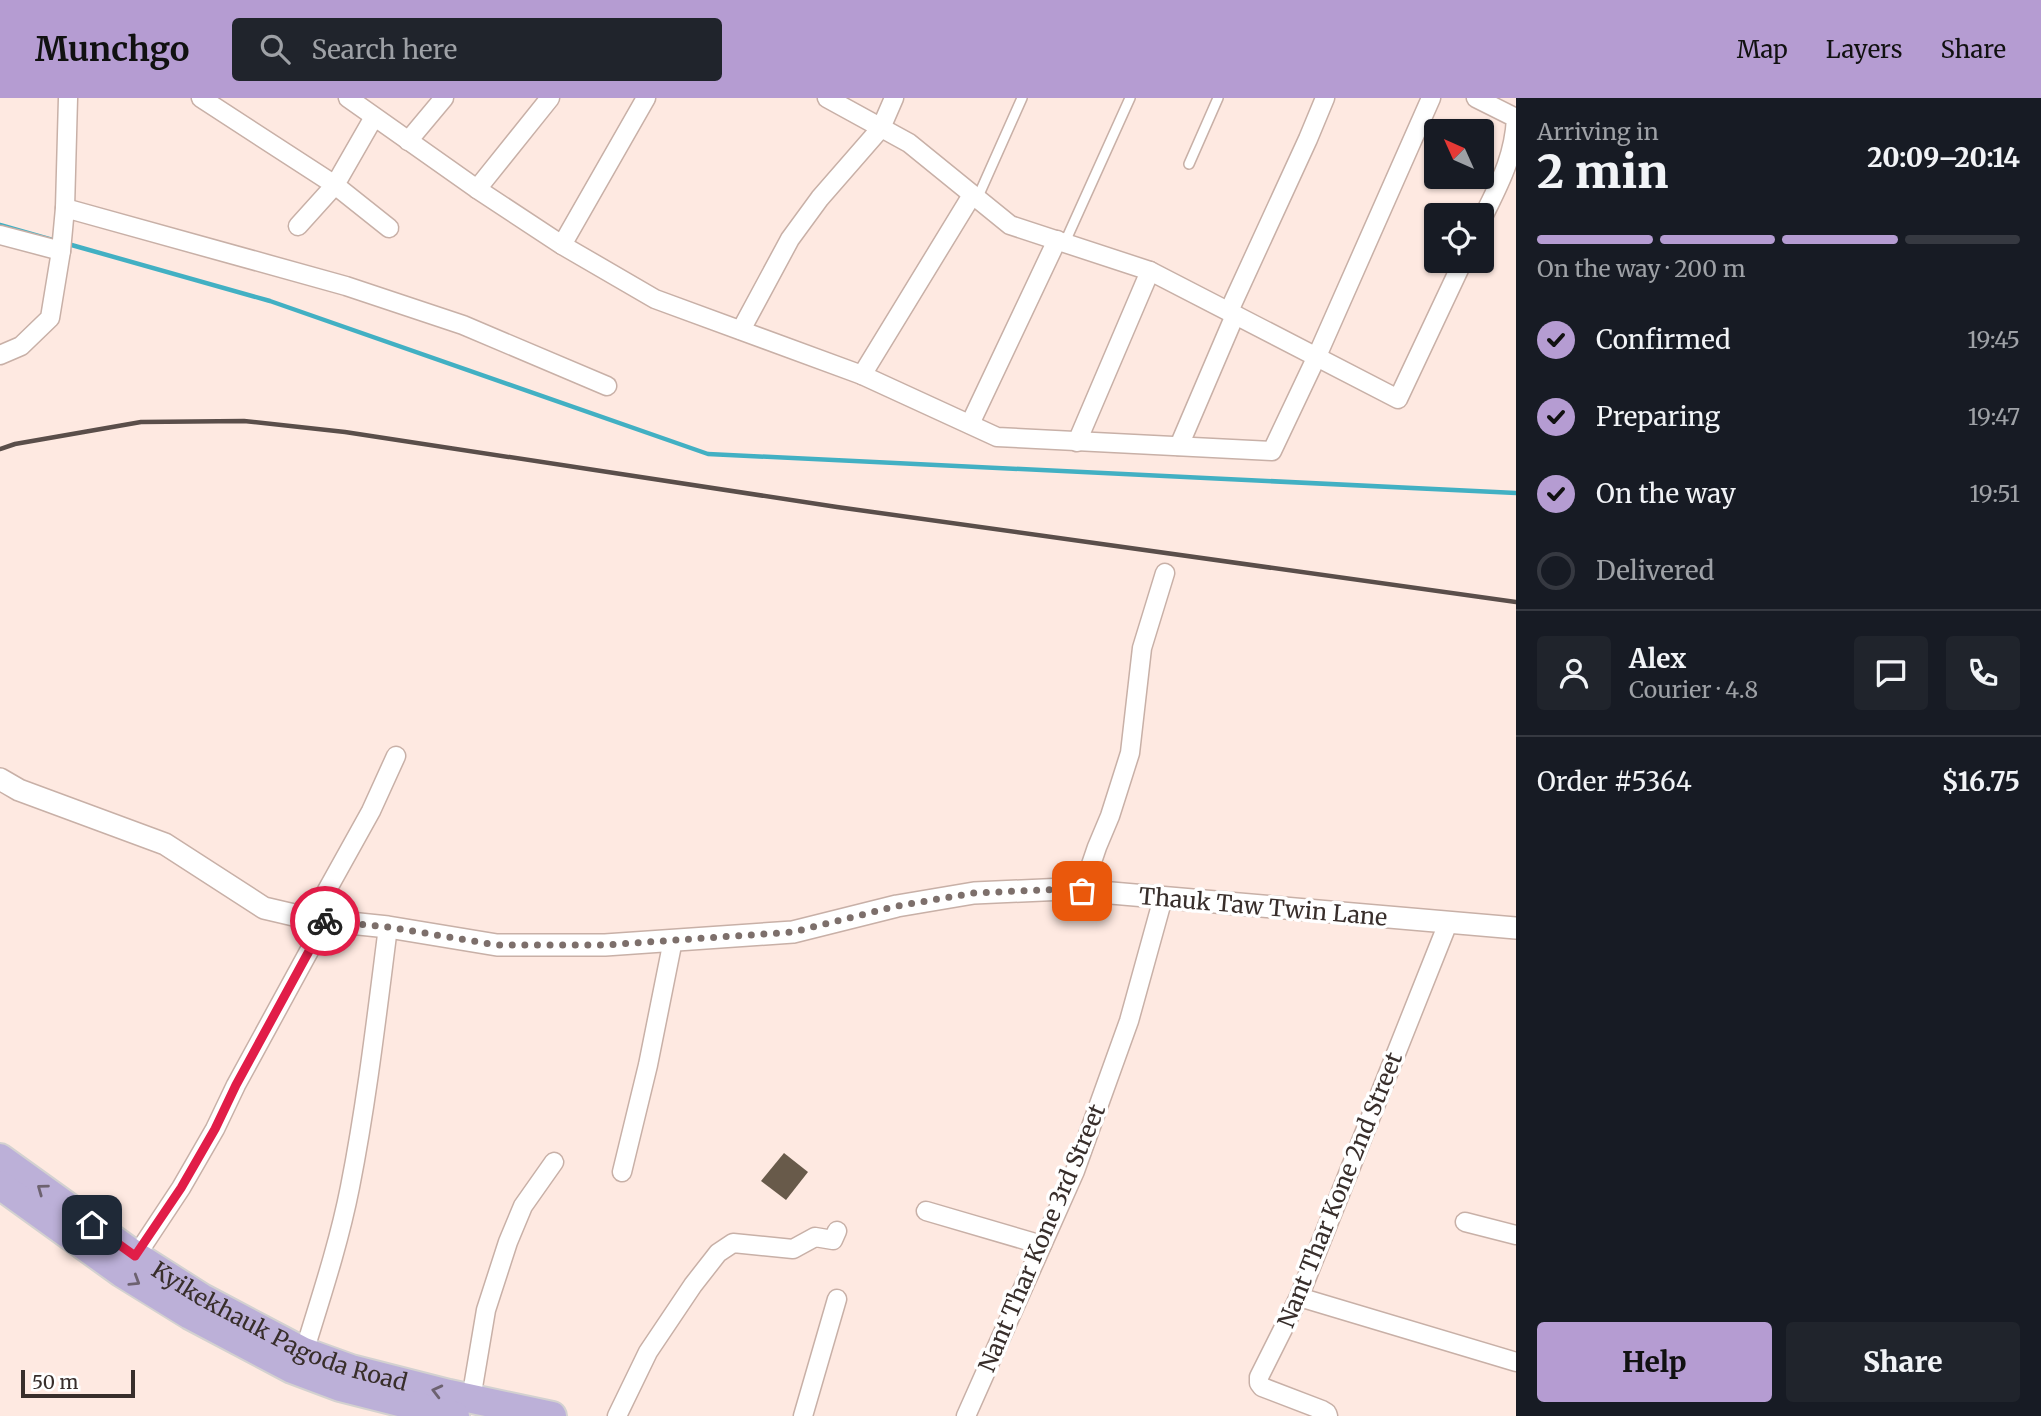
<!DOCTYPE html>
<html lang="en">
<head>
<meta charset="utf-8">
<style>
  :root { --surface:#171b24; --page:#20242c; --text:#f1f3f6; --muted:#9ea1a6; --line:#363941; --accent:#b59cd2 }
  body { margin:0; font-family:Merriweather,serif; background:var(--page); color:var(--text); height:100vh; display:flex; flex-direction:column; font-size:26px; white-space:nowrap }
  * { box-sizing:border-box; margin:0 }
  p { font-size:23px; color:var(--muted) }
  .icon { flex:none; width:38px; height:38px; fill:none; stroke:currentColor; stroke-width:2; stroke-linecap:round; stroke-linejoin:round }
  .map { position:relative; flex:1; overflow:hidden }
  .drawer { display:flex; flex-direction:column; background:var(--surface); width:525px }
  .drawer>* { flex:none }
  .needle { width:46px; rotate:315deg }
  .buttons { position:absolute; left:1424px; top:21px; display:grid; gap:14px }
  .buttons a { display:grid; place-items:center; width:70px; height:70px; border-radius:7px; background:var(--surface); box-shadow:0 2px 5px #0004; font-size:35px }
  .scale { position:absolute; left:21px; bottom:18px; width:114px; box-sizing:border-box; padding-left:7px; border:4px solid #382e2b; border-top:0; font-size:19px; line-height:24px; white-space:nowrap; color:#382e2b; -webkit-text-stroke:5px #fff; paint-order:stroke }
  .pin { position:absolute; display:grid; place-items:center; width:60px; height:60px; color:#fff; margin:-30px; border-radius:14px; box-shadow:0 4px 10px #0006 }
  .courier { position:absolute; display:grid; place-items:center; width:70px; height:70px; margin:-35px; border:5px solid #e11d48; border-radius:50%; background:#fff; color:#222; box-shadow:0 2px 9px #0007 }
  .overview em { font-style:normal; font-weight:800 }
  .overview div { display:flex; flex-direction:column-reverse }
  .overview { display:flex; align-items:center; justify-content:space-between; height:119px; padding:0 21px }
  h1 { font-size:46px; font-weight:800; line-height:52px }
  .bar { display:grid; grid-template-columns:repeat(4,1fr); gap:10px 7px; align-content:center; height:84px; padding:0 21px }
  .bar i { height:9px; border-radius:5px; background:var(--line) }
  .bar .on { background:var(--accent) }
  .bar p { grid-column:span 4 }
  .line { display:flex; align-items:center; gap:18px; padding:0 21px; border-top:2px solid var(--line) }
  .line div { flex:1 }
  .round { display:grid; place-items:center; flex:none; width:74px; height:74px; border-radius:7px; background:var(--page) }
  ol { padding:0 21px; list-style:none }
  li { display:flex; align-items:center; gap:21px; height:77px }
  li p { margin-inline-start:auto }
  li .icon { padding:7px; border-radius:50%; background:var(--accent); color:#111; stroke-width:4 }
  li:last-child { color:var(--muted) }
  li i { width:38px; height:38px; border:4px solid var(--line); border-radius:50% }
  .cta { display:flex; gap:14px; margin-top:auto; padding:14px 21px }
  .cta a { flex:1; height:80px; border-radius:7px; background:var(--accent); color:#111; font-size:28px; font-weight:800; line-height:80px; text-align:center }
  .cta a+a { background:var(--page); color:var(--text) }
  header { display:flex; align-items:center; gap:42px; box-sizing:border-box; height:98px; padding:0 35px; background:var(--accent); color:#111 }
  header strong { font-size:33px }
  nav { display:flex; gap:38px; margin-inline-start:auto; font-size:24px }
  .search { width:490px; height:63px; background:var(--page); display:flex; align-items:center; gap:18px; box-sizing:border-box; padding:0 24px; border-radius:7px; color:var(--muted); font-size:26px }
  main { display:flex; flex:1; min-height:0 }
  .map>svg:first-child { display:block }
</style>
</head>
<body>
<header>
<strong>Munchgo</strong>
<div class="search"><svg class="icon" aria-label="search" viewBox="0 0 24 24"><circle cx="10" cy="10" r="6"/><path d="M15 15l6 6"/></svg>Search here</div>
<nav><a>Map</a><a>Layers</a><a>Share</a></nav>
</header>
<main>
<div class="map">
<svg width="1516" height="1318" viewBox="0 0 1516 1318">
  <rect width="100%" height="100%" fill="#fee9e1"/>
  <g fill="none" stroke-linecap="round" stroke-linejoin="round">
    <g stroke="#42b0c3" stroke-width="4.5">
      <path d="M0,127L56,143"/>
      <path d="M68,146L270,203L708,356L1516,395"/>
    </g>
  </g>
  <path fill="#685a4a" d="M784,1055L808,1074L786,1102L761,1083Z"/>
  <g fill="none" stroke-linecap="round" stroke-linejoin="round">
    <g stroke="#c8b0a7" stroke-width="12">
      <g id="service">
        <path d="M1189,66L1218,0"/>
        <path d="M977,101L1022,0"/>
        <path d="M1065,144L1130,0"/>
      </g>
    </g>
    <g stroke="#c8b0a7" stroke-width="21">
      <g id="minor">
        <path d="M201,0L335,87L298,128"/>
        <path d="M348,0L477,91L562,147L655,201L862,277L997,339L1272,353L1317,258L1431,0"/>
        <path d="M827,0L909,45L1010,127L1150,173L1398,301L1463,163"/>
        <path d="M1476,0L1516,20C1514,60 1499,86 1482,121"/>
        <path d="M374,19L335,87L389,130"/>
        <path d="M408,43L444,0"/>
        <path d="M477,91L550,0"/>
        <path d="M65,110L346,188L463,227L607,288"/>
        <path d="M0,137L61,153"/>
        <path d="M562,147L646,0"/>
        <path d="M1229,213L1308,41L1325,0"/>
        <path d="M741,232L790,141L820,100L881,30L894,0"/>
        <path d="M0,257L21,248L50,220L61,153L65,110L68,0"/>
        <path d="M862,277L972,97"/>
        <path d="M970,326L1057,142"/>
        <path d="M1077,344L1150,173"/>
        <path d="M1179,348L1235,217"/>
        <path d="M1082,793L1097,749L1110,718L1130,655L1142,550L1165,475"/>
        <path d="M622,1074L648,967L673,842"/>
        <path d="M926,1113L1042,1147"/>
        <path d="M1465,1124L1516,1137"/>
        <path d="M136,1158L181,1090L215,1031L236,987L314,844L311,821L371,713L396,658"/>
        <path d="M1299,1199L1516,1264"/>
        <path d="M304,1254C321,1199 339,1145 350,1089C367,1003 377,915 388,829"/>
        <path d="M471,1301L486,1212L508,1144L523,1108L554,1064"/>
        <path d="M617,1318L648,1254L693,1187L718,1155L733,1145L793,1151L815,1139L833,1142L837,1133"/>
        <path d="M803,1318L837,1201"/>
        <path d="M966,1318L1075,1073L1129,923L1163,800"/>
        <path d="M1328,1318L1327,1315L1322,1312L1262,1289L1259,1285V1279L1299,1199L1448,825"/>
      </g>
    </g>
    <g stroke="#c8b0a7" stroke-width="24">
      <path id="tertiary" d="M0,681L19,692L165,746L264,810L311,821L388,829L497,847H605L793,834L897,808L974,795L1065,791L1516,830"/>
    </g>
    <g stroke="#d3d1d0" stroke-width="32">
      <g id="primary">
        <path id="s1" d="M0,1060L136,1158L202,1200L304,1254L351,1271L449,1296L552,1318"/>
        <path d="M0,1087L122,1175L190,1217L292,1271L340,1289L455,1318"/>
      </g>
    </g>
    <use href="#service" stroke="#fff" stroke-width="9"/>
    <use href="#minor" stroke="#fff" stroke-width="18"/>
    <use href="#tertiary" stroke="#fff" stroke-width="21"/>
    <use href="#primary" stroke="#bcb0d8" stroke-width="28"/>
    <path stroke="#5a4e4a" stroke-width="4.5" d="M0,351L15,346L141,324L244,323L345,334L837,409L1516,504"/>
  </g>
  <defs><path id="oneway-chevron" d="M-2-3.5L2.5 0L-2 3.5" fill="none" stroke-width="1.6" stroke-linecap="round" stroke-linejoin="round" transform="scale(1.75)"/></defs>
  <g stroke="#6d6270">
    <use href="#oneway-chevron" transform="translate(42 1091) rotate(-144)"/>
    <use href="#oneway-chevron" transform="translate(135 1183) rotate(32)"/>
    <use href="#oneway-chevron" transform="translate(437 1293) rotate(-166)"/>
  </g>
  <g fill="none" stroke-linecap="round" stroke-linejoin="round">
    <path stroke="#7d6f6b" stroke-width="7" stroke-dasharray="0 12.6" d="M325,823L388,829L497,847H605L793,834L897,808L974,795L1065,791L1082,793"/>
    <path stroke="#e11d48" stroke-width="9" d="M92,1127L135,1158L181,1090L215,1031L236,987L314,844L311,821L325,823"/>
  </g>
  <g text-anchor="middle" stroke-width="7" stroke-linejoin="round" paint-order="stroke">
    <g font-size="23" fill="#382e2b" stroke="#fff">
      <text transform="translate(1263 809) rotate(5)" y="8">Thauk Taw Twin Lane</text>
      <text transform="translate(1340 1092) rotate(-68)" y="8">Nant Thar Kone 2nd Street</text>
      <text transform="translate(1042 1140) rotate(-67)" y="8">Nant Thar Kone 3rd Street</text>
      <text dy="8" stroke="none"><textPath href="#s1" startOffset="329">Kyikekhauk Pagoda Road</textPath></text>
    </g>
  </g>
</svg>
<div class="buttons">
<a><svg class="needle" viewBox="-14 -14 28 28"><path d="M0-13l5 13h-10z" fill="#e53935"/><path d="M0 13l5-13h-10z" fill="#9ea1a6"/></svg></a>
<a><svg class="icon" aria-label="locate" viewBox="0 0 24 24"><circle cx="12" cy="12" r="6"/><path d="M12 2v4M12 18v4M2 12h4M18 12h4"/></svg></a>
</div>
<div class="scale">50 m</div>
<div class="pin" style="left:1082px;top:793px;background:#ea580c"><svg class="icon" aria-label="bag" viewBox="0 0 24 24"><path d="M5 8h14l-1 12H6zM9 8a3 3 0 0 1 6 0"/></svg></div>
<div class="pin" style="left:92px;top:1127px;background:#1f2937"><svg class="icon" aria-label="home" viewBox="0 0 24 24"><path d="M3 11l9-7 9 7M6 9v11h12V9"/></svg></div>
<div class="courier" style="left:325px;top:823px"><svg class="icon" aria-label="bike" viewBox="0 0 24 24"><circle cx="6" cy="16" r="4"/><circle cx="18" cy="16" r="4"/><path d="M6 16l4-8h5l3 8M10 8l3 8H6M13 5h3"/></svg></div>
</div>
<section class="drawer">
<div class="overview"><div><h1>2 min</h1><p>Arriving in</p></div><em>20:09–20:14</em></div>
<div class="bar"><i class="on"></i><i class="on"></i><i class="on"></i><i></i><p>On the way · 200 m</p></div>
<ol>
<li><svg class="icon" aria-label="check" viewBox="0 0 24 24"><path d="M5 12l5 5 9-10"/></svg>Confirmed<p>19:45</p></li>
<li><svg class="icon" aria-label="check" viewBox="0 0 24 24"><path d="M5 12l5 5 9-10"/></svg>Preparing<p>19:47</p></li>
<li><svg class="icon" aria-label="check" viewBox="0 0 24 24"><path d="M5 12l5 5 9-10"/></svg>On the way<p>19:51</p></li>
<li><i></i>Delivered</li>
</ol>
<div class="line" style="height:126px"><a class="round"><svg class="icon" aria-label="person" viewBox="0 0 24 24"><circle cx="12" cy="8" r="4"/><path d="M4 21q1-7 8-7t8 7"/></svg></a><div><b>Alex</b><p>Courier · 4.8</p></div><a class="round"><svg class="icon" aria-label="chat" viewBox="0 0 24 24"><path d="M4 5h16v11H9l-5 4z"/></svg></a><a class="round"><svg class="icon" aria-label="phone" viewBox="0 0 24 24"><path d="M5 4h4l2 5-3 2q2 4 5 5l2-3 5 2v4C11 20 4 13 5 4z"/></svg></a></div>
<div class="line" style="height:91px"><div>Order #5364</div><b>$16.75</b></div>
<div class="cta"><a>Help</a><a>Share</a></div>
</section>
</main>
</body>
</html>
